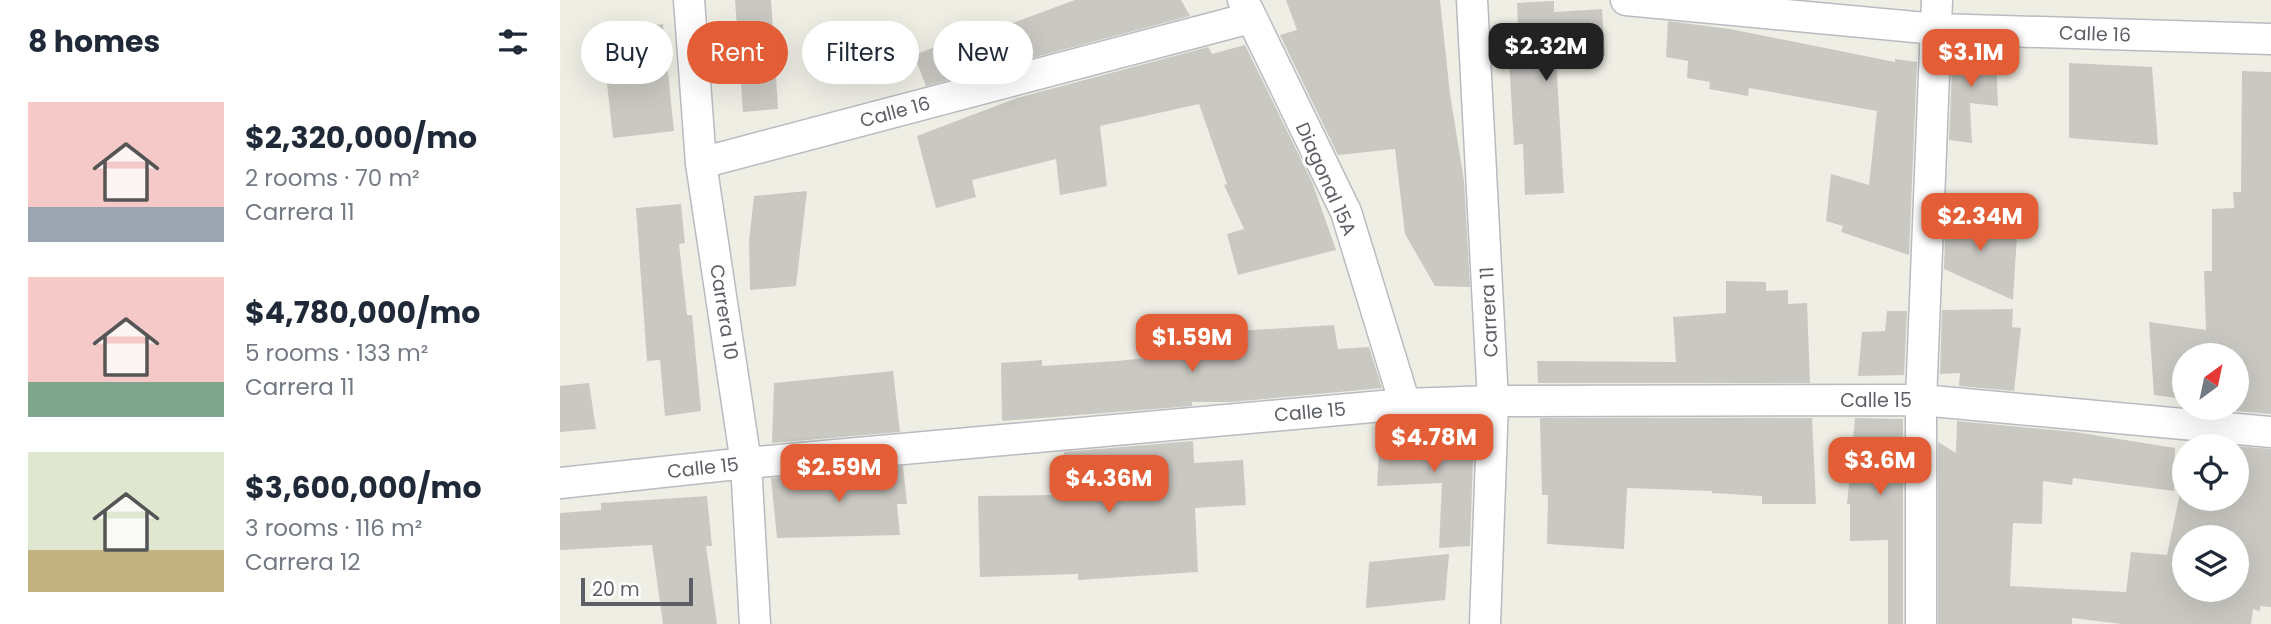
<!DOCTYPE html>
<html lang="en">
<head>
<meta charset="utf-8">
<style>
  :root { --surface:#fff; --page:#f2f2f3; --text:#1f2937; --muted:#747a83; --accent:#e35e36 }
  body { margin:0; font-family:Poppins,sans-serif; background:var(--page); color:var(--text); height:100vh; display:flex; flex-direction:column; font-size:26px; white-space:nowrap }
  * { box-sizing:border-box; margin:0 }
  p { font-size:23px; color:var(--muted) }
  .icon { flex:none; width:38px; height:38px; fill:none; stroke:currentColor; stroke-width:2; stroke-linecap:round; stroke-linejoin:round }
  .map { position:relative; flex:1; overflow:hidden }
  .side { display:flex; flex-direction:column; background:var(--surface); width:560px }
  .side>* { flex:none }
  .hud { position:absolute; left:21px; top:21px; width:665px; height:63px; display:flex; gap:14px }
  .needle { width:46px; rotate:33deg }
  .tools { position:absolute; left:1612px; top:343px; display:grid; gap:14px }
  .tools a { display:grid; place-items:center; width:77px; height:77px; border-radius:50%; background:var(--surface); box-shadow:0 7px 28px #0002; font-size:35px }
  .scale { position:absolute; left:21px; bottom:18px; width:112px; box-sizing:border-box; padding-left:7px; border:4px solid #5c5f65; border-top:0; font-size:19px; line-height:24px; white-space:nowrap; color:#5c5f65; -webkit-text-stroke:5px #fff; paint-order:stroke }
  .price { position:absolute; translate:-50% -60px; padding:0 16px; border-radius:14px; background:var(--accent); color:#fff; font-size:23px; line-height:46px; filter:drop-shadow(0 2px 4px #0008) }
  .price::after { content:''; position:absolute; left:50%; top:42px; width:21px; height:16px; margin-left:-10px; background:inherit; clip-path:polygon(0 0,100% 0,50% 100%) }
  .price.on { background:#222; color:#fff }
  ul { padding:0; list-style:none }
  li { display:flex; align-items:center; gap:21px; height:175px; padding:0 28px }
  li span { display:grid; place-items:center; flex:none; width:196px; height:140px; border-radius:0px; color:#555 }
  li>.icon { margin-inline-start:auto }
  span .icon { width:84px; height:84px; fill:#fffc; stroke-width:1 }
  li b { font-size:30px }
  h2 { display:flex; justify-content:space-between; align-items:center; height:84px; padding:0 28px; font-size:30px }
  .tag { padding:0 24px; border-radius:32px; background:var(--surface); box-shadow:0 7px 28px #0002; font-size:24px; line-height:63px }
  .tag.on { background:var(--accent); color:#fff }
  main { display:flex; flex:1; min-height:0 }
  .map>svg:first-child { display:block }
</style>
</head>
<body>
<main>
<section class="side">
<h2>8 homes<svg class="icon" aria-label="filters" viewBox="0 0 24 24"><path d="M4 7h16M4 17h16"/><circle cx="9" cy="7" r="2"/><circle cx="15" cy="17" r="2"/></svg></h2>
<ul>
<li><span style="background:linear-gradient(#f6c9c9 75%,#9aa5b1 0)"><svg class="icon" aria-label="home" viewBox="0 0 24 24"><path d="M3 11l9-7 9 7M6 9v11h12V9"/></svg></span><div><b>$2,320,000/mo</b><p>2 rooms · 70 m²</p><p>Carrera 11</p></div></li>
<li><span style="background:linear-gradient(#f6c9c9 75%,#7fa58c 0)"><svg class="icon" aria-label="home" viewBox="0 0 24 24"><path d="M3 11l9-7 9 7M6 9v11h12V9"/></svg></span><div><b>$4,780,000/mo</b><p>5 rooms · 133 m²</p><p>Carrera 11</p></div></li>
<li><span style="background:linear-gradient(#dfe7d0 70%,#c2b280 0)"><svg class="icon" aria-label="home" viewBox="0 0 24 24"><path d="M3 11l9-7 9 7M6 9v11h12V9"/></svg></span><div><b>$3,600,000/mo</b><p>3 rooms · 116 m²</p><p>Carrera 12</p></div></li>
</ul>
</section>
<div class="map">
<svg width="1711" height="624" viewBox="0 0 1711 624">
  <rect width="100%" height="100%" fill="#eeeee5"/>
  <g fill="#cac8c2" fill-rule="evenodd">
    <path d="M175,0H211L218,109L183,112Z"/>
    <path d="M515,0H621L630,16L366,86L354,55L386,43L387,47Z"/>
    <path d="M726,0H880L890,94L904,181L910,287L875,286L845,234L835,149L778,155L720,35L737,30Z"/>
    <path d="M994,1V12L1042,9L1045,56L996,59L1004,193L965,195L963,144L954,145L947,25H958L957,3Z"/>
    <path d="M1108,21L1170,29L1335,62V59L1357,62L1349,255L1281,232L1283,226L1266,221L1271,174L1309,185L1317,111L1189,88L1188,96L1149,89L1150,82L1127,78L1128,61L1106,57Z"/>
    <path d="M103,24L114,131L53,138L46,74L60,73L55,30Z"/>
    <path d="M685,45L752,182L776,250L678,275L667,234L684,229L664,185L667,184L639,104L540,126L547,186L500,195L496,159L412,180L416,197L376,208L357,136L457,98L648,47L652,54Z"/>
    <path d="M1393,48L1436,54L1438,106L1410,103L1412,143L1389,140Z"/>
    <path d="M1509,63L1592,67L1598,145L1509,138Z"/>
    <path d="M1682,71L1711,72V414L1676,411V355H1624V399L1594,395L1589,322L1646,330L1644,271H1652V209L1674,208L1673,192H1681Z"/>
    <path d="M247,191L236,286L190,290L189,242L194,196Z"/>
    <path d="M121,204L125,243L119,244L127,315H132L141,411L105,416L100,360L87,361L76,208Z"/>
    <path d="M1386,209L1423,214V233L1457,235L1453,300L1384,269Z"/>
    <path d="M1166,281L1206,282V291L1228,290V304L1247,303L1250,383H978L977,361L1116,362L1113,317L1166,313Z"/>
    <path d="M1453,309L1452,327L1461,328L1454,391L1399,386L1400,373L1380,374L1382,310Z"/>
    <path d="M1327,311H1347L1344,375L1298,376L1302,332L1325,331Z"/>
    <path d="M774,325L778,349L809,347L822,388L671,402H632V406L442,421L441,363L482,360V366L557,361L595,357L593,336Z"/>
    <path d="M333,371L340,432L212,443L214,383Z"/>
    <path d="M29,383L36,429L0,432V386Z"/>
    <path d="M980,418H1252L1256,504H1202V496L1152,493V491L1067,488L1064,549L987,544L988,495H982Z"/>
    <path d="M1295,418L1343,419V624H1328V540L1290,541V504H1287Z"/>
    <path d="M1397,421L1515,432L1615,448L1614,491L1513,478L1512,485L1483,481L1482,524L1453,523L1450,586L1566,592L1571,552L1607,555L1624,474V499H1676V446L1711,449V607L1700,606V611L1693,609L1691,624H1562L1512,618V624H1378V442L1396,453ZM1624,537H1676V590H1624Z"/>
    <path d="M914,430L910,546L879,548L882,483L817,486L820,433Z"/>
    <path d="M633,441L634,463L683,460L686,505L635,508L638,572L518,580V574L420,577L418,496L503,495L504,452Z"/>
    <path d="M343,466L347,504H337L340,535L217,538L211,478Z"/>
    <path d="M147,496L152,546H146L157,624H103L92,545L0,550V513L41,510V503Z"/>
    <path d="M889,554L885,600L806,608L809,562Z"/>
  </g>
  <g fill="none" stroke-linecap="round" stroke-linejoin="round">
    <g stroke="#b9bbc0" stroke-width="33">
      <g id="minor">
        <path d="M129,0L141,163L186,463L195,624"/>
        <path d="M683,0L786,212L845,404"/>
        <path d="M912,0L933,401L925,624"/>
        <path d="M1066,0L1376,29L1711,39"/>
        <path d="M141,163L690,18"/>
        <path d="M0,483L186,463L845,404L933,401L1361,400L1711,432"/>
        <path d="M1361,624V400L1377,0"/>
      </g>
    </g>
    <use href="#minor" stroke="#fff" stroke-width="30"/>
  </g>
  <g text-anchor="middle" dominant-baseline="central" stroke-width="6" stroke-linejoin="round" paint-order="stroke">
    <g font-size="19" fill="#5c5f65" stroke="#fff">
      <text transform="translate(1535 34) rotate(2)">Calle 16</text>
      <text transform="translate(335 112) rotate(-15)">Calle 16</text>
      <text transform="translate(766 179) rotate(66)">Diagonal 15A</text>
      <text transform="translate(164 312) rotate(81)">Carrera 10</text>
      <text transform="translate(929 312) rotate(-93)">Carrera 11</text>
      <text x="1316" y="400">Calle 15</text>
      <text transform="translate(750 412) rotate(-5)">Calle 15</text>
      <text transform="translate(143 468) rotate(-6)">Calle 15</text>
    </g>
  </g>
</svg>
<div class="tools">
<a><svg class="needle" viewBox="-14 -14 28 28"><path d="M0-13l5 13h-10z" fill="#e53935"/><path d="M0 13l5-13h-10z" fill="#747a83"/></svg></a>
<a><svg class="icon" aria-label="locate" viewBox="0 0 24 24"><circle cx="12" cy="12" r="6"/><path d="M12 2v4M12 18v4M2 12h4M18 12h4"/></svg></a>
<a><svg class="icon" aria-label="layers" viewBox="0 0 24 24"><path d="M12 4l9 5-9 5-9-5zM3 14l9 5 9-5"/></svg></a>
</div>
<div class="scale">20 m</div>
<b class="price on" style="left:986px;top:83px">$2.32M</b>
<b class="price" style="left:1411px;top:89px">$3.1M</b>
<b class="price" style="left:1420px;top:253px">$2.34M</b>
<b class="price" style="left:632px;top:374px">$1.59M</b>
<b class="price" style="left:874px;top:474px">$4.78M</b>
<b class="price" style="left:1320px;top:497px">$3.6M</b>
<b class="price" style="left:279px;top:504px">$2.59M</b>
<b class="price" style="left:549px;top:515px">$4.36M</b>
<div class="hud">
<a class="tag">Buy</a>
<a class="tag on">Rent</a>
<a class="tag">Filters</a>
<a class="tag">New</a>
</div>
</div>
</main>
</body>
</html>
